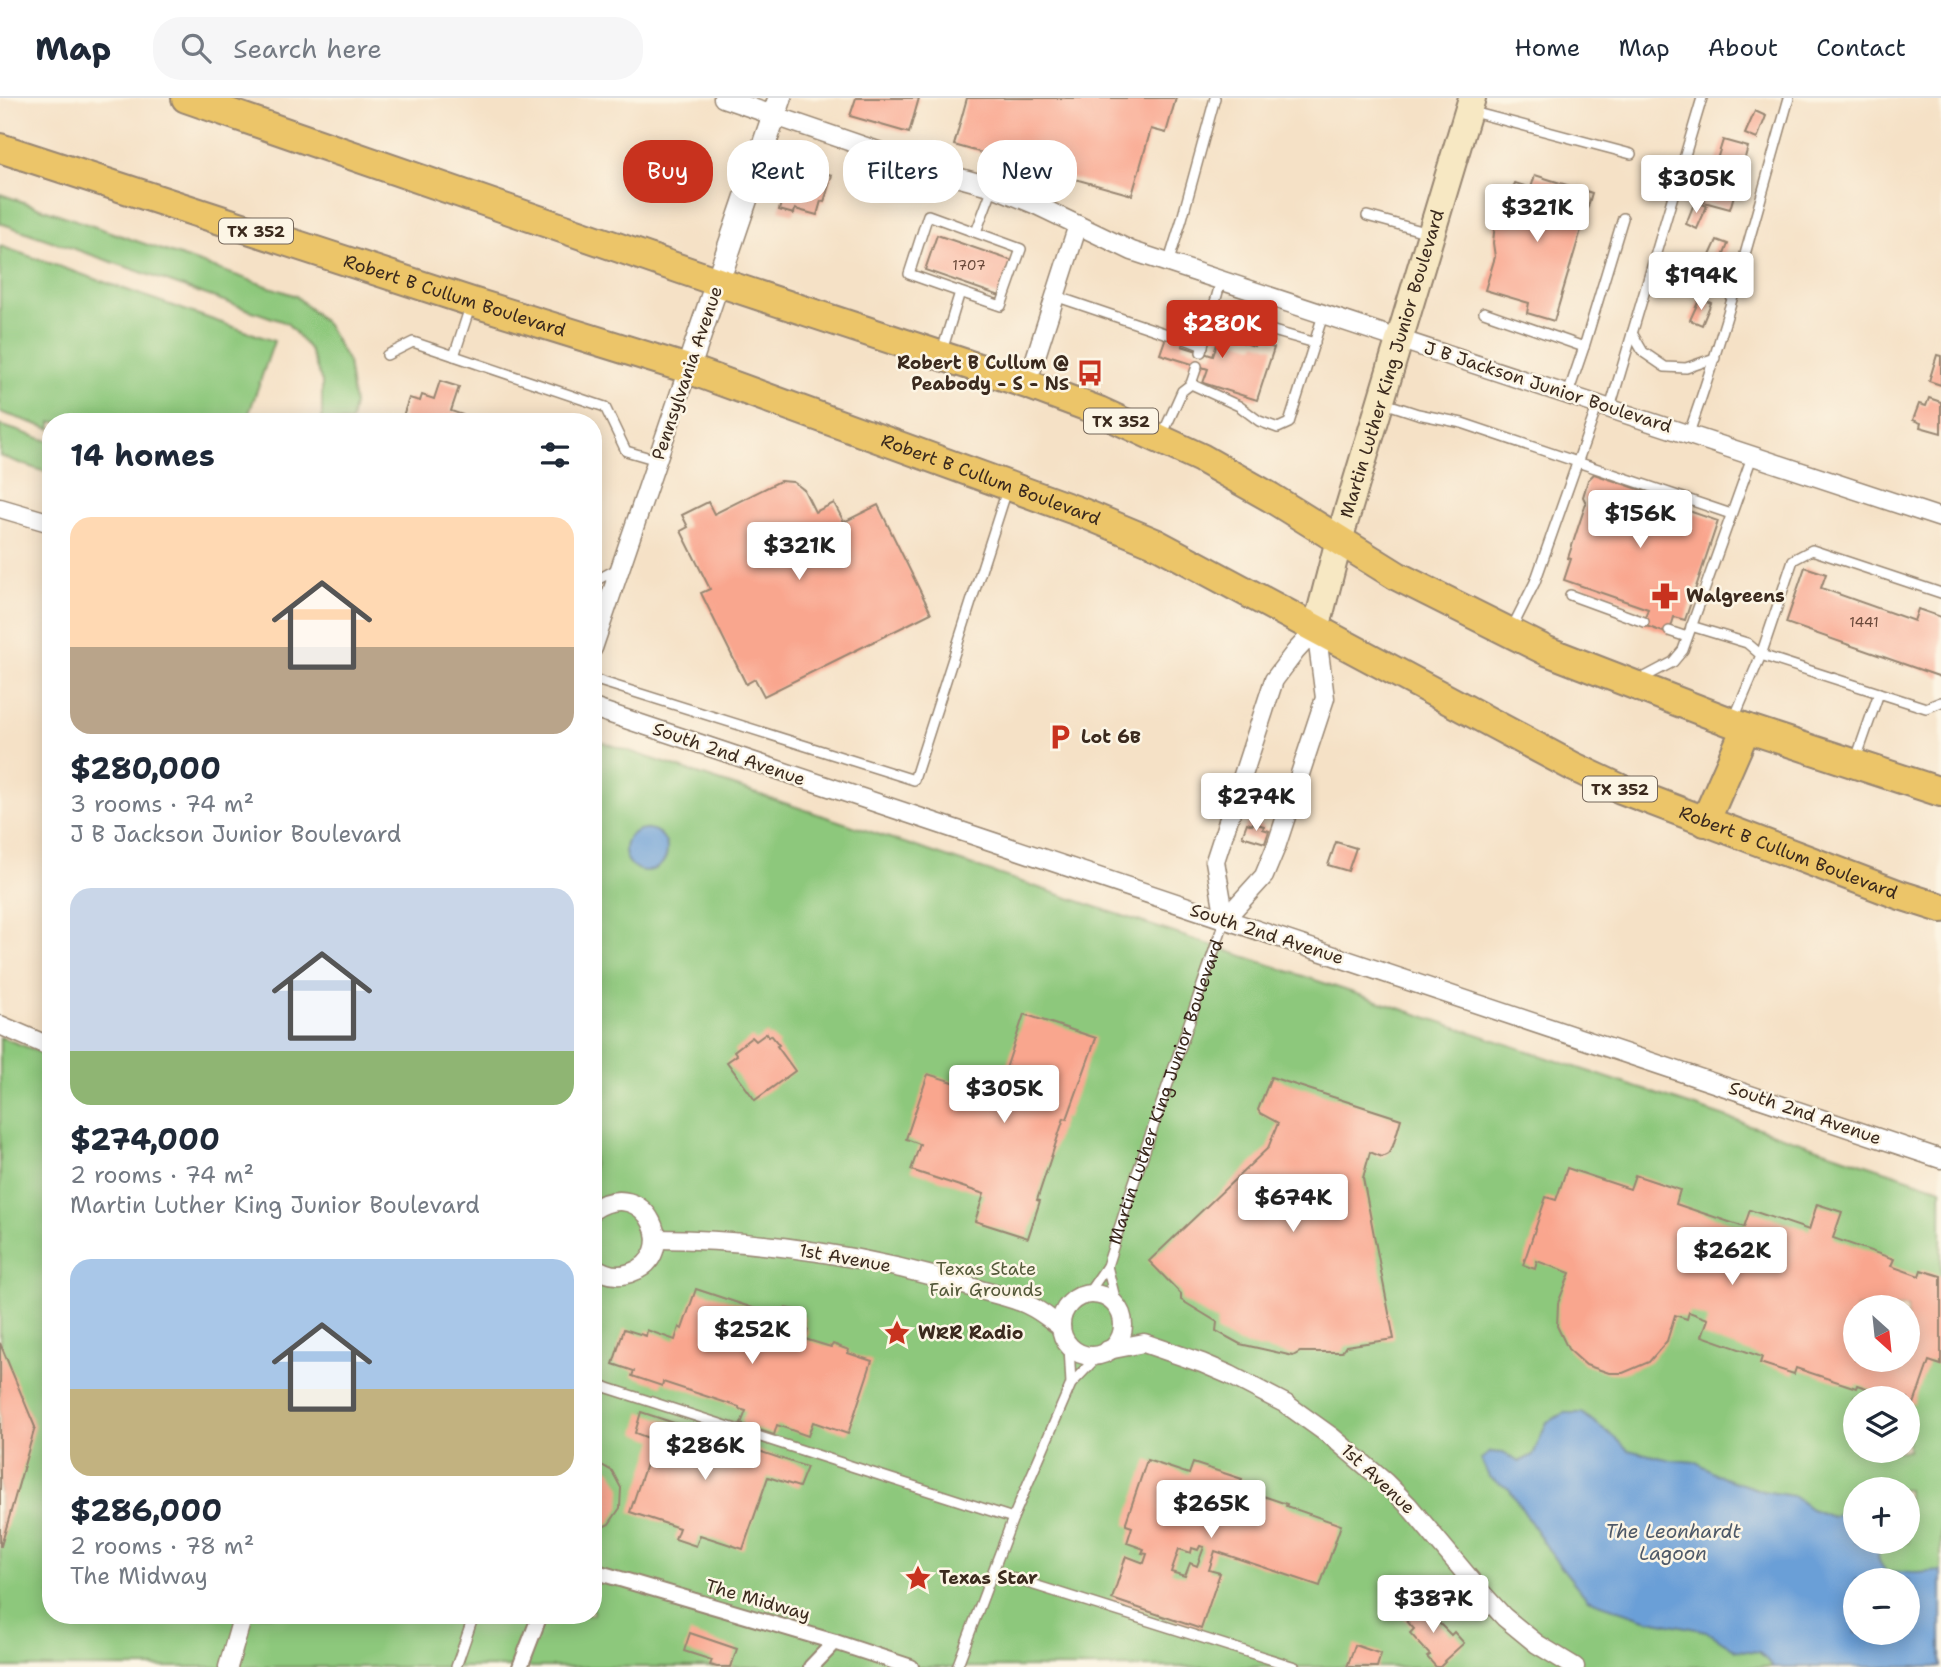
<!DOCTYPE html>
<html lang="en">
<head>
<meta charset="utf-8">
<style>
  :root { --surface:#fff; --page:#f6f6f7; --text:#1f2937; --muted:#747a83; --line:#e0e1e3; --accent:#c8321e }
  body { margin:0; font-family:"Shantell Sans",sans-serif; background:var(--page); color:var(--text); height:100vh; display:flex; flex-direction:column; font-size:26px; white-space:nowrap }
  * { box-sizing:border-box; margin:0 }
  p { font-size:23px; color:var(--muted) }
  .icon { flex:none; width:38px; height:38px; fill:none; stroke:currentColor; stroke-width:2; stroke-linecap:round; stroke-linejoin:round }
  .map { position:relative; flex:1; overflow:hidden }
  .drawer { position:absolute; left:42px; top:315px; width:560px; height:1211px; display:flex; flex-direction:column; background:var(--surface); border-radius:28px; box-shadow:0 4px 18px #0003 }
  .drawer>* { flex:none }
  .banner { position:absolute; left:623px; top:42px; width:665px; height:63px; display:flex; gap:14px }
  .needle { width:46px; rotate:153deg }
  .tools { position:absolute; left:1843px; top:1197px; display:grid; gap:14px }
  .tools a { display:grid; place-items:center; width:77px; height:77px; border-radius:50%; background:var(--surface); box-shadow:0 4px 18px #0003; font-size:35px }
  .price { position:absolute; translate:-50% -60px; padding:0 16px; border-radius:7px; background:#fff; color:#222; font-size:23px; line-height:46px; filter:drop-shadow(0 2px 4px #0008) }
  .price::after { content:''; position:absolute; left:50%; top:42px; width:21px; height:16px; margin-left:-10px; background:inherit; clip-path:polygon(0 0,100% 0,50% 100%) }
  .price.selected { background:var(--accent); color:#fff }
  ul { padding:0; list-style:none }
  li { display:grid; align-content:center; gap:14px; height:371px; padding:0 28px }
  li span { display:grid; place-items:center; height:217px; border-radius:21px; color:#555 }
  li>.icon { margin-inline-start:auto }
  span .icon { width:126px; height:126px; fill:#fffc; stroke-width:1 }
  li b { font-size:30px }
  h2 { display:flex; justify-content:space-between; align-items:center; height:84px; padding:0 28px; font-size:30px }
  .chip { padding:0 24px; border-radius:28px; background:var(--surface); box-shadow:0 4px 18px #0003; font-size:24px; line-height:63px }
  .chip.selected { background:var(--accent); color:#fff }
  header { display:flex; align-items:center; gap:42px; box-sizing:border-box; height:98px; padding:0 35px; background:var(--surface); border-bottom:2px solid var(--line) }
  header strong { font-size:33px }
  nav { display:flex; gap:38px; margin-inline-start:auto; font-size:24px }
  .search { width:490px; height:63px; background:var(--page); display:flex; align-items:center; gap:18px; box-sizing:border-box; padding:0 24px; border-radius:28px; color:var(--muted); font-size:26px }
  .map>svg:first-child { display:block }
</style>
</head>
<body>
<header>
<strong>Map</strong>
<div class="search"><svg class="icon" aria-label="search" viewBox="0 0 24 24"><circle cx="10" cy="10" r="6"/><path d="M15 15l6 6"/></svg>Search here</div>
<nav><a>Home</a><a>Map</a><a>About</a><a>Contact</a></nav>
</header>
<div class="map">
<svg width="1941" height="1569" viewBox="0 0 1941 1569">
  <rect width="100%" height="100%" fill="#fcf5e5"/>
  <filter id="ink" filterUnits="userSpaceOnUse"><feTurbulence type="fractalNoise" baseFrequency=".0143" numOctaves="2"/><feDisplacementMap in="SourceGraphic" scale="14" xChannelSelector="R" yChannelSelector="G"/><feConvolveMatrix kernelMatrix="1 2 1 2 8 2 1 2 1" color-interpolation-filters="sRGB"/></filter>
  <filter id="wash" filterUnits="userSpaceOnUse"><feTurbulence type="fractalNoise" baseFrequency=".00686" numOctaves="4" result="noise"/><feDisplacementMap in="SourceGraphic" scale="28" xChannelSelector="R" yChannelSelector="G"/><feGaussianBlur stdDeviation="1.57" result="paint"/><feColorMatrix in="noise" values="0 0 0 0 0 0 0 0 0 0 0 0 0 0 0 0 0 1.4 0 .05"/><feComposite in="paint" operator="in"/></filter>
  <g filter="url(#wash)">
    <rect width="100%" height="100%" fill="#f5e1c6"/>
    <g fill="#8dc87c" stroke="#64794d" stroke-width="2" fill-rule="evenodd">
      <path d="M0,96L296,198L327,227L348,264L354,306L351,324H321L322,319V284L310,252L287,225L0,125Z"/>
      <path d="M0,148L274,243L246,324H51V331L0,314Z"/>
      <path d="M0,327L51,344V376L0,358Z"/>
      <path d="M593,641L1941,1091V1569H0V939L51,958V1517H593ZM1855,1209H1908V1262H1855ZM1855,1300H1908V1353H1855ZM1855,1391H1908V1444H1855ZM1855,1482H1908V1535H1855Z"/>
    </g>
    <g fill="#6a9fd7" stroke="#52647a" stroke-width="2" fill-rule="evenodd">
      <circle cx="646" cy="752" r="21"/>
      <path d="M1564,1315H1582L1617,1341L1628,1352L1671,1362L1696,1364L1724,1380L1763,1393L1793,1398L1811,1411L1832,1419L1846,1410L1855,1409V1444H1881C1877,1457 1876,1462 1886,1473L1917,1475L1941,1473V1569H1773L1759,1554L1736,1552L1706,1533L1645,1521L1587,1501L1554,1460L1509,1391L1489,1379L1481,1361L1491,1354L1503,1355L1519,1364L1533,1357L1547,1324ZM1855,1482H1908V1535H1855Z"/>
    </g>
    <g id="blocks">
      <g fill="#f9a68e" fill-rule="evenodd">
        <path d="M856,0H919L909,35L850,18Z"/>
        <path d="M967,0H1176L1166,35L1151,31L1132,97L954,47Z"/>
        <path d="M1755,13L1766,18L1757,41L1745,36Z"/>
        <path d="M1723,42L1748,49L1730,111L1704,104Z"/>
        <path d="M799,68L832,77L824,104L821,103L817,117L795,111L794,116L779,112L787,85H788L790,80L795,81Z"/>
        <path d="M1535,77L1592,95L1554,223L1527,215L1529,205L1485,192L1495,159L1493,145L1495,125L1499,115L1510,97L1515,85L1531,90Z"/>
        <path d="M1695,103L1707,108L1697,131L1686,126Z"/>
        <path d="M937,137L1013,163L1000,198L925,172Z"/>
        <path d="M1717,142L1728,146L1719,169L1707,164Z"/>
        <path d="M1678,161L1690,166L1680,188L1669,184Z"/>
        <path d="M1700,200L1711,205L1702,227L1690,222Z"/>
        <path d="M1174,216L1191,222L1182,248L1213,258L1220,237L1254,248L1256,244L1274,250L1257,302L1203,285L1208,271L1160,256Z"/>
        <path d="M1937,257L1941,258V287L1929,283Z"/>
        <path d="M440,283L459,289L451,313L483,324H401L409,300L420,303L422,297L434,301Z"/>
        <path d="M1929,300L1941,304V335L1920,329L1921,325L1913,322L1919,306L1926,308Z"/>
        <path d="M1594,376L1659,398L1658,402L1660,403L1718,423L1685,522L1674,519L1669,536L1643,527L1648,511L1564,482L1571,461L1568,460L1586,405L1583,399L1588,382Z"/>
        <path d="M780,383L793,384L799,388L804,392L815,414L834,405L844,424L878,407L931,515L764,598L755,581L746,586L701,495L710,491L681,433L688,429L682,417L708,404L714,416Z"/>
        <path d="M1805,469L1826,476L1821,490L1914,523L1918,511L1941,519V579L1786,525Z"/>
        <path d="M1247,725L1252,727L1253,725L1264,728L1263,731L1269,733L1265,745L1242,738Z"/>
        <path d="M1336,744L1356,750L1348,773L1328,767Z"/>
        <path d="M1024,916L1096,940L1067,1021L1064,1020L1037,1102L1040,1103L1028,1140L975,1123L984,1096L911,1072L920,1046L906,1041L928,976L997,998Z"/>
        <path d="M767,935L769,939L771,937L779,947L777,948L795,973L755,1002L727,964L737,957L734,953L752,939L756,943Z"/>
        <path d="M1271,979L1401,1021L1393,1048L1388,1056L1382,1059L1370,1054L1363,1080L1394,1241L1346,1248L1342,1254H1300L1293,1258L1240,1246L1216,1233L1217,1224L1181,1202V1196L1149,1163L1268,1050L1278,1025L1260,1015L1258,1012Z"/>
        <path d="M1567,1070L1630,1091L1635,1077L1680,1092L1676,1106L1744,1129L1750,1112L1809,1132L1817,1106L1842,1114L1833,1140L1894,1161L1891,1168L1919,1178L1921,1172L1941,1178V1267L1929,1263L1914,1306L1908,1304V1300H1898L1857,1287L1856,1290L1796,1270L1794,1276L1760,1265L1762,1259L1702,1238L1708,1221L1689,1214L1687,1221L1675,1217L1667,1243L1649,1264L1623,1275H1609L1586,1267L1568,1251L1557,1228L1558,1205L1570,1175L1537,1163L1535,1171L1523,1167L1546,1099L1556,1102ZM1855,1209H1908V1262H1855Z"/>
        <path d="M696,1191L759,1212L752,1233L756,1235L761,1220L768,1222L769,1220L773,1221L780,1212L785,1210L796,1212L804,1220L805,1231L808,1232L805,1241L831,1249L833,1246L849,1252L848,1255L872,1263L848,1336L813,1324L808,1338L777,1327L774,1337L741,1326L746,1313L739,1311V1309L663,1284L662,1288L632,1278L634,1273L613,1266L624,1231L646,1238L647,1232L675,1242L679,1229L682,1231Z"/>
        <path d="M0,1245L35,1329L1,1448H0Z"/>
        <path d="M641,1314L807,1369L799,1389L768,1379L743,1451L700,1437L696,1448L675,1441L679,1430L630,1414L654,1342L635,1335Z"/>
        <path d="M593,1362L612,1373L621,1390L620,1410L609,1426L593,1434Z"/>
        <path d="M1147,1362L1189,1376L1193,1365L1242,1381L1239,1390L1287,1406L1286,1408L1341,1427L1320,1488L1215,1453L1209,1472L1220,1475L1201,1531L1112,1501L1126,1458L1144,1465L1147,1456L1142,1455L1144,1451L1127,1445L1132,1429L1126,1427V1424ZM1200,1448L1204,1449L1197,1468L1190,1465L1185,1478L1171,1474L1179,1451L1191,1455L1192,1450L1198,1452Z"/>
        <path d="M1426,1502L1436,1513L1432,1516L1439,1525L1451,1537L1454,1534L1464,1545L1444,1563L1445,1564L1440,1569H1436L1427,1559L1430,1557L1410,1535L1414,1531L1404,1520Z"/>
        <path d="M690,1535L737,1551L731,1569H717L710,1567L712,1562L684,1553Z"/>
        <path d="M1355,1547L1381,1556L1377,1569H1347Z"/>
      </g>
    </g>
  </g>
  <g filter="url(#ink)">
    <use href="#blocks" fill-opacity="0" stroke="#988672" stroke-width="2"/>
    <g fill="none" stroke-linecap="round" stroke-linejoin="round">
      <g stroke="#988672" stroke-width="12">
        <g id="service">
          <path d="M1469,13L1631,56"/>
          <path d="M1367,118L1429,135"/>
          <path d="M976,134L993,89"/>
          <path d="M1168,166L1182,121L1215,0"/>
          <path d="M1055,198L1167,236"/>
          <path d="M1484,214L1584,249"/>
          <path d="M1209,225L1231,233L1256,228L1315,245"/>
          <path d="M1632,235L1643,254L1665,269L1686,270L1715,260"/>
          <path d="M1185,241L1203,248"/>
          <path d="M942,253L960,194L1001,208L1021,151L928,117L909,176L960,194"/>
          <path d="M1201,254L1221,183"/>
          <path d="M387,257L413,244L605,309L626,353L657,362"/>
          <path d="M454,258L471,206"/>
          <path d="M1191,286L1197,268"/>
          <path d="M1568,296L1584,249L1623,120"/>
          <path d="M1384,305L1418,316L1462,325L1731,416"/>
          <path d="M1610,310L1702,0"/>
          <path d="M1689,335C1728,225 1757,112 1789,0"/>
          <path d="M1161,340L1182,293L1191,286L1239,308L1259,323L1278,330L1289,325L1323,217"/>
          <path d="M593,484L619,470"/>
          <path d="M1570,497L1644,524"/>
          <path d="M1691,528L1747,545L1761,557L1733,623"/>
          <path d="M1512,530L1535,484L1598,306"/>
          <path d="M1669,533L1687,539"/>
          <path d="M593,581L914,682L1007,392"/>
          <path d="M1639,582L1673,564L1683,552L1753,356"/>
          <path d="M1879,595L1761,557L1793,462L1812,452L1941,495"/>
          <path d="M1856,661L1879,595L1926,610L1941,604"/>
          <path d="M1236,697L1288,712"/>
          <path d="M1107,1168L1117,1208"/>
          <path id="s1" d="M1087,1197L1107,1168L1133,1087L1225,821"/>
          <path d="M1069,1248L1071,1286"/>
          <path d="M593,1283L608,1290L1013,1420"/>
          <path d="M993,1474L1295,1569"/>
          <path d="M456,1569L474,1517"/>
          <path d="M957,1569L1013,1420L1071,1286L1099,1257"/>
        </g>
      </g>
      <g stroke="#988672" stroke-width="18">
        <g id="pedestrian">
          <path d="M593,1473L835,1544L911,1569"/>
          <path d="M520,1569L540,1517"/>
          <path d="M811,1569L835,1544"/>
        </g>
      </g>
      <g stroke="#988672" stroke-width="21">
        <g id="minor">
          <path d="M723,0L942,75L993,89L1034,106L1132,153L1941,420"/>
          <path d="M1027,286L1078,127"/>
          <path d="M0,410L51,425"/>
          <path d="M593,550L688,271"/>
          <path d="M593,610C1042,762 1493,908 1941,1061"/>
          <path d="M1225,821L1215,763L1274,582L1295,554L1316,531"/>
          <path d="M1225,821L1264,778L1276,749L1325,600L1316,531"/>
          <path d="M0,927L51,949"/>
          <path d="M593,1112C646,1076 683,1158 630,1175C616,1180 604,1176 593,1168"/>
          <path d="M656,1141C760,1141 875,1159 974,1190C992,1196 1013,1199 1030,1208C1041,1213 1051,1222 1061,1229"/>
          <circle cx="1092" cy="1227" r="31"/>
          <path d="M1108,1252L1144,1245L1202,1265L1230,1277L1286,1306L1332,1339L1385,1384L1408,1407L1480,1493L1504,1519L1537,1546L1575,1569"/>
          <path d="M228,1569L243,1517"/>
        </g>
      </g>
      <g stroke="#988672" stroke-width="26">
        <path id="tertiary" d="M688,271L780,0"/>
      </g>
      <g stroke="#988672" stroke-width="30">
        <g id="secondary">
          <path id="s2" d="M1316,531L1339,442L1472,0"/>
        </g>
      </g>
      <g stroke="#988672" stroke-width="32">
        <g id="primary">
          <path d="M186,0L718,184L1027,286L1099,313L1201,360L1270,399L1397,478L1547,553L1746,630L1941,694"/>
          <path id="s3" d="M0,50L472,204L688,271L1083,415L1157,446L1574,669L1621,691L1900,797L1941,810"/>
          <path d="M1705,724L1746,630"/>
        </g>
      </g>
      <use href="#service" stroke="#fff" stroke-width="9"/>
      <use href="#pedestrian" stroke="#fff" stroke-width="14"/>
      <use href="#minor" stroke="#fff" stroke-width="18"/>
      <use href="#tertiary" stroke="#fff" stroke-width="23"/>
      <use href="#secondary" stroke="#f7e8c3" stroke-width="26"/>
      <use href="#primary" stroke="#ecc569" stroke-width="28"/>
    </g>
  </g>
  <defs>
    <g id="bus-bare" transform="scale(2.1)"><path d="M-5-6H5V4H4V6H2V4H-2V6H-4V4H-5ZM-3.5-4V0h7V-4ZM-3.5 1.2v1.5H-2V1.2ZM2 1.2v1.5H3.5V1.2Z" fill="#c8321e" stroke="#fcf5e5" stroke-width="2.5" paint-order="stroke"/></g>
    <g id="pharmacy-bare" transform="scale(2.1)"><path d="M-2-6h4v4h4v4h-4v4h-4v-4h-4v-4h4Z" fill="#c8321e" stroke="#fcf5e5" stroke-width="2.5" paint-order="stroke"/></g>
    <g id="parking-bare" transform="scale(2.1)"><path d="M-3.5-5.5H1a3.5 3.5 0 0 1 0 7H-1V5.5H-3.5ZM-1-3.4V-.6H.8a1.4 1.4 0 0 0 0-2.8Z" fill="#c8321e" stroke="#fcf5e5" stroke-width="2.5" paint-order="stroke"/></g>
    <g id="sight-bare" transform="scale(2.1)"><path d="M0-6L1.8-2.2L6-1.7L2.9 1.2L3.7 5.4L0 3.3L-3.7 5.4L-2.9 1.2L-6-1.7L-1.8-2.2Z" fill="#c8321e" stroke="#fcf5e5" stroke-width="2.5" paint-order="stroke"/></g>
  </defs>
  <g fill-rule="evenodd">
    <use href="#bus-bare" x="1090" y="275"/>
    <use href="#pharmacy-bare" x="1665" y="498"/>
    <use href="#parking-bare" x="1060" y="639"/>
    <use href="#sight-bare" x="897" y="1235"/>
    <use href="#sight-bare" x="918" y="1480"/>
  </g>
  <g text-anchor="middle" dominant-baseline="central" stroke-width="5" stroke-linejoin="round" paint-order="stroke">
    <g font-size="14" fill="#6a493a">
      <text x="969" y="167">1707</text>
      <text x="1864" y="524">1441</text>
    </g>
    <g fill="#fcf5e5" stroke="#75675a" stroke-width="2">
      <rect x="219" y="120.5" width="74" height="25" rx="5"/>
      <rect x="1084" y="310.5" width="74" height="25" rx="5"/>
      <rect x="1583" y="678.5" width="74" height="25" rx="5"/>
    </g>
    <g font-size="16" font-weight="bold" fill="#3b2a1e">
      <text x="256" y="133">TX 352</text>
      <text x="1121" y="323">TX 352</text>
      <text x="1620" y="691">TX 352</text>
    </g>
    <g font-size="18" fill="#3b2a1e" stroke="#fcf5e5">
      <text stroke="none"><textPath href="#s3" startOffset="478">Robert B Cullum Boulevard</textPath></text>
      <text stroke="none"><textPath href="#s2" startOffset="276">Martin Luther King Junior Boulevard</textPath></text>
      <text transform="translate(687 275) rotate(-71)">Pennsylvania Avenue</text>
      <text transform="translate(1548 289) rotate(18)">J B Jackson Junior Boulevard</text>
      <text stroke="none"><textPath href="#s3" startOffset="1045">Robert B Cullum Boulevard</textPath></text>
      <text transform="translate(729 656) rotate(19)">South 2nd Avenue</text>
      <text stroke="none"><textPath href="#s3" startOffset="1927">Robert B Cullum Boulevard</textPath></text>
      <text transform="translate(1267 836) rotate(18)">South 2nd Avenue</text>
      <text stroke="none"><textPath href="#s1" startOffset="219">Martin Luther King Junior Boulevard</textPath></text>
      <text transform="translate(1805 1015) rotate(19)">South 2nd Avenue</text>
      <text transform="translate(845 1160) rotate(10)">1st Avenue</text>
      <text transform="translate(1378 1381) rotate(43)">1st Avenue</text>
      <text transform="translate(758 1502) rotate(16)">The Midway</text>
    </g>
    <g font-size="18" font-weight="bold" fill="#3b2a1e" stroke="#fcf5e5" text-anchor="start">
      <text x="1069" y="265" text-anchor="end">Robert B Cullum @<tspan x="1069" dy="21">Peabody - S - NS</tspan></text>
      <text x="1686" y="498">Walgreens</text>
      <text x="1081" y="639">Lot 6B</text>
      <text x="918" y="1235">WRR Radio</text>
      <text x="939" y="1480">Texas Star</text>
    </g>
    <g font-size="18" fill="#54593a" stroke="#fcf5e5">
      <text x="986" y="1171">Texas State<tspan x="986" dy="21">Fair Grounds</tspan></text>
    </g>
    <g font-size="19" font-style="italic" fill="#4e5968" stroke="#fcf5e5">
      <text x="1673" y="1433">The Leonhardt<tspan x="1673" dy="22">Lagoon</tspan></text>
    </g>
  </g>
</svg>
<div class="tools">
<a><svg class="needle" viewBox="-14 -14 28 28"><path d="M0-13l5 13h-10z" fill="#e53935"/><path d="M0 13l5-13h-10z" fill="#747a83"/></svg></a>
<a><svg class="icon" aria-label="layers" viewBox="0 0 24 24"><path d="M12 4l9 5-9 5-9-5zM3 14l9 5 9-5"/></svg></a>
<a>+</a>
<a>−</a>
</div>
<b class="price" style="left:1696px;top:117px">$305K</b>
<b class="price" style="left:1537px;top:146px">$321K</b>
<b class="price" style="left:1701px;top:214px">$194K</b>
<b class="price selected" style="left:1222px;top:262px">$280K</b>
<b class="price" style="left:1640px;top:452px">$156K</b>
<b class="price" style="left:799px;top:484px">$321K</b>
<b class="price" style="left:1256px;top:735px">$274K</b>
<b class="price" style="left:1004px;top:1027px">$305K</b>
<b class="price" style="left:1293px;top:1136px">$674K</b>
<b class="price" style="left:1732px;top:1189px">$262K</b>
<b class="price" style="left:752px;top:1268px">$252K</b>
<b class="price" style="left:705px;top:1384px">$286K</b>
<b class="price" style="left:1211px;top:1442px">$265K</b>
<b class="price" style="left:1433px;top:1537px">$387K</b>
<div class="banner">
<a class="chip selected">Buy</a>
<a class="chip">Rent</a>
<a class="chip">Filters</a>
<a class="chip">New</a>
</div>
<section class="drawer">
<h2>14 homes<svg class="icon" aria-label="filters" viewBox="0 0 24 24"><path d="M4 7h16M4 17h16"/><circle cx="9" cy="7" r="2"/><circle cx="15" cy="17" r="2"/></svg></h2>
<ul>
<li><span style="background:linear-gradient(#ffd9b3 60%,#b9a48a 0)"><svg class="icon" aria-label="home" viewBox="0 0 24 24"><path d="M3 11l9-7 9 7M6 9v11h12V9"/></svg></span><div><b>$280,000</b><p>3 rooms · 74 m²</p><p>J B Jackson Junior Boulevard</p></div></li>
<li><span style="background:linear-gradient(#c9d6e8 75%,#8fb573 0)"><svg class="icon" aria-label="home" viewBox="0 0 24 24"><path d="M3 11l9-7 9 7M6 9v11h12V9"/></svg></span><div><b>$274,000</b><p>2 rooms · 74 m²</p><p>Martin Luther King Junior Boulevard</p></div></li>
<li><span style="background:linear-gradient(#a9c7e8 60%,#c2b280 0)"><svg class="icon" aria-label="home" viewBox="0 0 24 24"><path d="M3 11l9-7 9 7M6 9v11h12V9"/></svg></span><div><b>$286,000</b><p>2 rooms · 78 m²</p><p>The Midway</p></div></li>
</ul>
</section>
</div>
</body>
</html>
